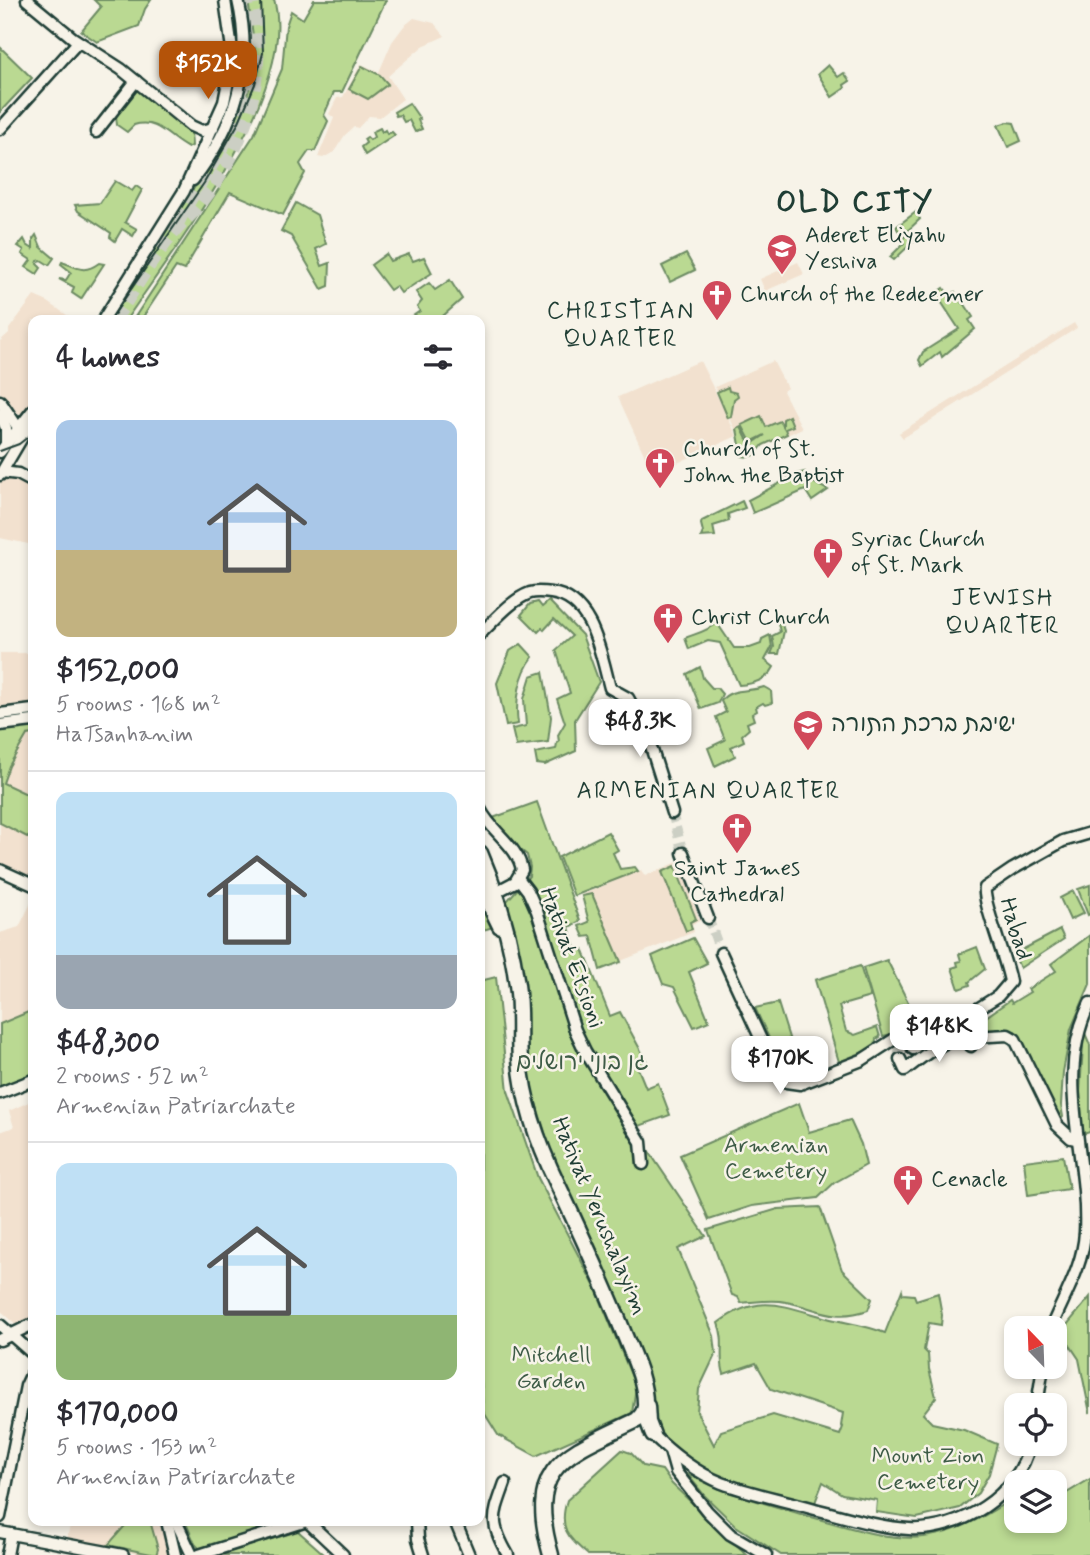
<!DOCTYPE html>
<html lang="en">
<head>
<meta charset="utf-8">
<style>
  :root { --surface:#fff; --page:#f2f2f3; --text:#2b2b33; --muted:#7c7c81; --line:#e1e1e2; --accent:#b45309 }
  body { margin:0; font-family:Mynerve,"Playpen Sans Hebrew",sans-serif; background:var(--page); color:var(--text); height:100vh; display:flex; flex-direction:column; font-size:26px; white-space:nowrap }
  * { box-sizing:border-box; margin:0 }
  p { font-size:23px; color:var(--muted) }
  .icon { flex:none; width:38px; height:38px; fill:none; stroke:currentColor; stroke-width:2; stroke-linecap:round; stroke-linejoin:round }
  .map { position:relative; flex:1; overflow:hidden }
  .side { position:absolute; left:28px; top:315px; width:457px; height:1211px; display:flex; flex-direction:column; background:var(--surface); border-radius:14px; box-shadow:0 4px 10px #0003 }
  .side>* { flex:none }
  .needle { width:46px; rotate:337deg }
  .buttons { position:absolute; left:1004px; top:1316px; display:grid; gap:14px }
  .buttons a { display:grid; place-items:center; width:63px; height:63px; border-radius:14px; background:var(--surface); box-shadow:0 4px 10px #0003; font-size:35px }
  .price { position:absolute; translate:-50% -60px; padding:0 16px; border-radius:14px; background:#fff; color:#222; font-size:23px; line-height:46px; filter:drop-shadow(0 2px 4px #0008) }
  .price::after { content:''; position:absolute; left:50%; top:42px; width:21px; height:16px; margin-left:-10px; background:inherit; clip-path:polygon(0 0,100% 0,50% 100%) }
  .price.selected { background:var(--accent); color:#fff }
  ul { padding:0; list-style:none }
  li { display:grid; align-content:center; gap:14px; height:371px; padding:0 28px }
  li+li { border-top:2px solid var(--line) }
  li span { display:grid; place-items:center; height:217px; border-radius:14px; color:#555 }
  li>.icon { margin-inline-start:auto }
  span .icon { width:126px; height:126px; fill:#fffc; stroke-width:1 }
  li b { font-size:30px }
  h2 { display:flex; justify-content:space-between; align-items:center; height:84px; padding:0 28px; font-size:30px }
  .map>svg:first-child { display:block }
</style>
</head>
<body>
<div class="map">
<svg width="1090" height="1555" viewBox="0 0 1090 1555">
  <rect width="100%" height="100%" fill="#f7f3e8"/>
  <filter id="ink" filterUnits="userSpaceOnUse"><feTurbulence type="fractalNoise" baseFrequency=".0143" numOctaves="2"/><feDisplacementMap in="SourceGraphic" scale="14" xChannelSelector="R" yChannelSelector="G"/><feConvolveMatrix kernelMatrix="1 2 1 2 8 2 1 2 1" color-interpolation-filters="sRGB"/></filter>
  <g filter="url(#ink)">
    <g fill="#f2e1cf">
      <path d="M414,18L434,23L445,36L423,46L388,76L403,99L380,117L369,116L358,128L354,127L345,135L334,152L323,158L318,157L334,118L329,114L337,98L343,97L361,64L379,72L392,42L404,26Z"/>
      <path d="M798,262L804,274L765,291L760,279Z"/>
      <path d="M34,296L48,302L74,320H33V416L18,413L0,393V341L9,333V329Z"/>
      <path d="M1074,323L1077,328L903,438L899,433Z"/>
      <path d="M700,361L737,436L653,474L618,397Z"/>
      <path d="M773,361L787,388L783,391L802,428L747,454L715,387Z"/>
      <path d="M0,472L33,478V545L0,538Z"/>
      <path d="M0,653H33V706L0,710Z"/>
      <path d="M33,723V876L30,884L0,870V727Z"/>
      <path d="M680,861L695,895L693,901L700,921L692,924L694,932L603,968L591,921L581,895L641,870L645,876Z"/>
      <path d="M33,899V1080L0,1094V933L19,927Z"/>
      <path d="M33,1100V1318L18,1326L0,1310V1132L14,1127L9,1111Z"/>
      <path d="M71,1521H167L175,1555H142L67,1539Z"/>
    </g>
    <g fill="#bad992" stroke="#6c8b63" stroke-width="2">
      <path d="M94,0H151L145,9L139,26L97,42L81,31L101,7Z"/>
      <path d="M248,0H274C300,89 175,247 126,320H106L220,149L247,95L251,83L255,50Z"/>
      <path d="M314,0H386L342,92H334L324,115L328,121L315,151H309L300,164L305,173L283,215L230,192L184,270L176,267L141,320H133L254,135L282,69L286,26L291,11L303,19Z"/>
      <path d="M0,47L32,78L0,112Z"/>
      <path d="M828,65L838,77L844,73L850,81L844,85L845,88L832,97L818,74Z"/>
      <path d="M362,66L380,75L388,84L368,99L349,89Z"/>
      <path d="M139,89L191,131L192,146L188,148C168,138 158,118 134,125L127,132L117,125L116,116L134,92Z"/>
      <path d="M409,103L420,119L418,120L422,129L415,132L409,120L404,122L400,115L396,116L394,112Z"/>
      <path d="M1007,122L1014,123L1021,141L1008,147L998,125Z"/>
      <path d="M380,128L382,132L385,130L387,134L392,132L395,135L365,155L361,147L366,143L364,139L367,137L370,140L374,137L372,132Z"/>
      <path d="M115,181L132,191L136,186L142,190L125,222L137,229L133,236L122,229L115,241L110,237L111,233L78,211L75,205L100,203Z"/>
      <path d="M296,203L317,215L326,244L316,249L322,266L330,263L329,286L322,289L291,236L281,231Z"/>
      <path d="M916,212L920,219L902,236L896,227Z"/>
      <path d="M909,233L915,240L894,260L890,257L904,243L902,239Z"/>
      <path d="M36,235L41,247L54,258L49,265L41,260L38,261L37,264L41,268L37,274L26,267L31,260L22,254L24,250L18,246L24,239L27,245L33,249V239Z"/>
      <path d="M386,254L390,261L409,254L413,261L424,257L432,273L401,293L396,286L390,290L371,265Z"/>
      <path d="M686,254L695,270L670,282L662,266Z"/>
      <path d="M62,262C78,268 84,274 99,263L104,264L81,299L72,293L74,287L59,279L66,280L71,272L61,264Z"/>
      <path d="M450,280L462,299L443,316L445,320H407L420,311L417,307L422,301L416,292L429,283L435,290Z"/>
      <path d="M944,288L949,296L955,292L962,303H964L973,317L969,320L975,329L942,357L940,352L922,366L919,360L923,352L959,329L936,294Z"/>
      <path d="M728,387L729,391L737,393L738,396L734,399L731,417L728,418L717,392Z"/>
      <path d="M761,416L766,427L780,421L783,426V419L789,416L793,426L785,429L787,434L763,445L755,455L748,457L742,456L737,429L741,427L750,445L765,435L751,442L742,425Z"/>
      <path d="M805,472L811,481L828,490L812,501L805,490L753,513L748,500L797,474Z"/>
      <path d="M742,501L745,508L728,514L729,521L713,526L715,536L701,537L703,532L701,524L702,521Z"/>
      <path d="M549,601L582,635L599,682L575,720L576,751L545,765L537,764L535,753L556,749L557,743L559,742L558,735L565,723L557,699L570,693L556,650L572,636L554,619L544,630L542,628L538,632L521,615L530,604L538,602L542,607Z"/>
      <path d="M781,621L784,631L779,654H771L774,647L772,636L780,632L778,623Z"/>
      <path d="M717,623L734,648H750L761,644L762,639L770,635L772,647L765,660L774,667C768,680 752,684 739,685L720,643L708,641L689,649L685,638C697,633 706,632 717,623Z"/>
      <path d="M521,644L533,657C519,675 515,702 518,724L506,726L497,683L510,651Z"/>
      <path d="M700,667L703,678L712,688H717L722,694L718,703L701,709L687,674Z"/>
      <path d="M543,672L551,717L548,742L516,746L512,729L526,726L524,699L531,676Z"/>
      <path d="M764,687L771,691L772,703L765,705L763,703L756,707L757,711L752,714L754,720L747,723L749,729L742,735L744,741L731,747L735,756L715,766L708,748L725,740L716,717L726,712L721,701C729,688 750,692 764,687Z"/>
      <path d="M33,725V734L27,735L9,766L3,783L33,797V840L0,823V728Z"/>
      <path d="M537,802L580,921L569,927L576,952L583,949L610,1016L620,1012L647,1062L637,1066L646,1088L658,1083L670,1115L639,1126L646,1147L706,1236L678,1249L714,1336L716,1353L699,1389L697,1412L714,1445L721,1431L773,1415L840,1435L843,1427L841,1426L843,1413L771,1389L756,1363L724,1374C718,1356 726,1342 718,1323C759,1292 783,1306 827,1318C846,1323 866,1325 885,1333L902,1290L903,1294L914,1295L916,1300L938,1293L942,1315L941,1325L929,1323L924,1350L928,1354L929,1369L936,1397L923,1414L932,1423L964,1430L997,1444L989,1474L978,1493L960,1508L917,1518L876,1512L877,1500L842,1494L823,1482L814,1505L737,1486L707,1473L643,1420L649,1410L565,1182L551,1152L528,1077L524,983L506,902L529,876L530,867L527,855L505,837L490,819Z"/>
      <path d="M608,832L618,850L613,853L620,869L635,867L638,871L574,896L559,857Z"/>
      <path d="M675,866L696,919L690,922L692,929L686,931L662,872Z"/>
      <path d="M1090,885V914L1088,915L1078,889Z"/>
      <path d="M1073,891L1084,913L1070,920L1060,898Z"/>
      <path d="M592,894L621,962L600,970L591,936L584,937L579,926L589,922L582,896Z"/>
      <path d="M480,895L497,926L480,931Z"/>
      <path d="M1060,930L1064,939L1020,968L1014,954Z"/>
      <path d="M1090,935V984L1071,1029L1063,1072L1061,1105L1063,1117L1059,1121L1015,1031L1004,1028L959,1036L1010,1000L1012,1003L1030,992L1028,989L1056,971L1051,964Z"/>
      <path d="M693,938L707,963L689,972L709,1021L694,1027L674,987L663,984L652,956Z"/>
      <path d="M977,947L985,969L969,982L970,985L959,989L952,968L958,966L957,962L961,961L959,954Z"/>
      <path d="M887,960L920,1026L918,1028L883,1036L863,968Z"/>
      <path d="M860,966L870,997L839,1006L846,1031L855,1035L877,1027L880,1037L876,1039L875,1047L839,1062L815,980Z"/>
      <path d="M496,977L508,1091L538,1178L596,1289L636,1387L632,1413L536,1456L498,1435L483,1411L480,1363V981Z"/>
      <path d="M778,1003L801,1076L788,1079L755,1008Z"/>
      <path d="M33,1010V1076L0,1090V1024Z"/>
      <path d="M1084,1031L1090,1045V1132L1083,1134L1080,1091Z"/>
      <path d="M799,1103L809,1132L850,1120L861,1144L866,1165L834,1183L818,1198L752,1206L709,1220L680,1155Z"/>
      <path d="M1063,1156L1069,1189L1028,1195L1024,1161Z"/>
      <path d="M820,1207L842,1270L872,1299L868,1310C833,1322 818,1308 786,1302C772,1299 755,1302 741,1303L738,1297L732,1295L708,1230L778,1209Z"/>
      <path d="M1090,1297V1413L1079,1359L1061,1332Z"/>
      <path d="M622,1450L631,1453L643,1466L662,1470L672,1484L747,1555H588C568,1537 558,1529 567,1500Z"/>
      <path d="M687,1474C726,1493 767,1504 808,1516C846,1526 884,1541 924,1537C956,1533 985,1517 1011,1499H1017V1521H1055V1495L1065,1494L1090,1479V1555H781L736,1526L704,1495Z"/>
      <path d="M129,1521H150L158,1549L156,1555L108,1545Z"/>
      <path d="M185,1521H297L202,1551L195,1544Z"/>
      <path d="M298,1531L325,1555H219Z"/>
    </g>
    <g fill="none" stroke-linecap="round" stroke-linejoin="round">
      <g stroke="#cccfc4" stroke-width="10" stroke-dasharray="10 5" stroke-linecap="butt">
        <path d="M672,813L683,853"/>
        <path d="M708,918L721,953"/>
        <path d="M900,1059L899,1050L913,1049"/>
      </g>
      <g stroke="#cccfc4" stroke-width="14" stroke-dasharray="14 7" stroke-linecap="butt">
        <path d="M226,0L238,30L240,47"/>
        <path d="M178,222C200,174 241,137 242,81"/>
        <path d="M114,320C133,291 151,259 174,232C183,221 194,212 203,200C247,143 268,72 252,0"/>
      </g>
      <g stroke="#1f3d34" stroke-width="15">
        <g id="minor">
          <path d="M27,0L73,38L121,69L191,126L202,131L213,128"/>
          <path d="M0,129L78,42"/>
          <path d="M96,132L136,81"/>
          <path d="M193,180C235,126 254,68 238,0"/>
          <path d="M103,320L184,191L224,102L233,56L225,0"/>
          <path d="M0,401L19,429V435"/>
          <path d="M0,414L6,428V443"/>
          <path d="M0,452L33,410"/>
          <path d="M2,472L18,474L33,482"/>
          <path d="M0,475L33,419"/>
          <path d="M480,634C494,621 511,600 530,593C537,591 544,592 551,593C593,598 601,655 610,688L628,698L646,731L672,813"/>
          <path d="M0,714L33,710"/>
          <path d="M0,725L33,721"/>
          <path d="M480,809C491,832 518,846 522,870L515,882L492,894"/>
          <path d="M683,853L708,918"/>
          <path d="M0,870L33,885"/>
          <path d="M518,878L528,891L537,911L575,1030L585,1051L641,1142L643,1164"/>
          <path d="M721,953L777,1074L786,1082L800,1084L862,1060L896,1038L944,1030L998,996L1010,982C1007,961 982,902 985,888L1013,869L1063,841L1090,833"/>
          <path d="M971,1046L968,1038L972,1037L1008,1035L1015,1039L1057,1125L1071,1138L1076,1139"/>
          <path d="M913,1049L922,1042L924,1035"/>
          <path d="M900,1059L905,1070C924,1056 944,1037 968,1038"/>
          <path d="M0,1093L33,1080"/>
          <path d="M0,1325L33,1354"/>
          <path d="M1051,1328C1064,1296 1083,1267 1085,1232C1089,1154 1053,1078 1090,1003"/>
          <path d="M0,1340L33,1324"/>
          <path d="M1037,1405L1043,1367"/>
          <path d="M650,1432C671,1453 695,1472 722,1483C752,1494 784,1500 815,1509C846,1517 877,1527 909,1529C960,1532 1019,1495 1030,1444"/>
          <path d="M670,1451L676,1472L707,1511L730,1534L766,1555"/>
          <path d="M505,1483C493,1517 489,1522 508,1555"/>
          <path d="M0,1517L26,1386L33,1371"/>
          <path d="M167,1521L175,1555"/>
          <path d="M176,1521L192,1555"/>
          <path d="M307,1521L343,1555"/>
          <path d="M417,1521L418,1539L423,1555"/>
          <path d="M455,1521L469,1555"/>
          <path d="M0,1532L123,1555"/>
          <path d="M7,1555L11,1534"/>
          <path d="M199,1555L307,1521"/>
        </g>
      </g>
      <g stroke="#1f3d34" stroke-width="19">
        <g id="highway">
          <path d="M480,853C498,895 511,939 517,985C521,1009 518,1035 520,1059C523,1101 540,1148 558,1185C581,1234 603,1281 623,1331C632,1354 646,1381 645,1406C644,1413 641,1416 637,1420C566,1455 525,1463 551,1555"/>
          <path d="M480,885L500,926"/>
          <path d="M647,1406L648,1422L653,1435"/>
        </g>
      </g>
      <use href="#minor" stroke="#f7f3e8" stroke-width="10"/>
      <use href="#highway" stroke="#f7f3e8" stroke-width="14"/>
      <g stroke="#1f3d34" stroke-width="2">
        <path d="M110,320L204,183L238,124L255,84L263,53L261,0"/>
        <path d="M0,451L19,444L33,433"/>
      </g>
    </g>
  </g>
  <defs>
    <g id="university-pin" transform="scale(1.575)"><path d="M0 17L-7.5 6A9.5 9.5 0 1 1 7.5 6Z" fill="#d1495b" stroke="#f7f3e8"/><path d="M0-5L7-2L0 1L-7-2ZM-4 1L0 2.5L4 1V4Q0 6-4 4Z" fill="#fff"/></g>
    <g id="church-pin" transform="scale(1.575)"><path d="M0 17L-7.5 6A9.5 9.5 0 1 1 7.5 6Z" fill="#d1495b" stroke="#f7f3e8"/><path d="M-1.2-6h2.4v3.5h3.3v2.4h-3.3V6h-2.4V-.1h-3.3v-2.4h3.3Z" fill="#fff"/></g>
  </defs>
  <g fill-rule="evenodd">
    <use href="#university-pin" x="782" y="249"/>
    <use href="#church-pin" x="717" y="295"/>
    <use href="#church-pin" x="660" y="463"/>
    <use href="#church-pin" x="828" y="553"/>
    <use href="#church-pin" x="668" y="618"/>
    <use href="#university-pin" x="808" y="725"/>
    <use href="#church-pin" x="737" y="828"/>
    <use href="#church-pin" x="908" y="1180"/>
  </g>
  <g text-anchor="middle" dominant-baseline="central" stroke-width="5" stroke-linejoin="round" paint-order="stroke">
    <g font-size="23" fill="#1f3d34" stroke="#f7f3e8" text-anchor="start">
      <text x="805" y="236">Aderet Eliyahu<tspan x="805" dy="26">Yeshiva</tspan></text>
      <text x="740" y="295">Church of the Redeemer</text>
      <text x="683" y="450">Church of St.<tspan x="683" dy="26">John the Baptist</tspan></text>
      <text x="851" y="540">Syriac Church<tspan x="851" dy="26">of St. Mark</tspan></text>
      <text x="691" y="618">Christ Church</text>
      <text x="831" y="725">ישיבת ברכת התורה</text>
      <text x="737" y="869" text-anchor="middle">Saint James<tspan x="737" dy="26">Cathedral</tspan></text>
      <text x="931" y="1180">Cenacle</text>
    </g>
    <g font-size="23" fill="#1f3d34" stroke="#f7f3e8">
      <text transform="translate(1015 929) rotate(73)">Habad</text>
      <text transform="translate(571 958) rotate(70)">Hativat Etsioni</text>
      <text transform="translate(599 1216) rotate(67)">Hativat Yerushalayim</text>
    </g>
    <g font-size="23" fill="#3e5c47" stroke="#f7f3e8">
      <text x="582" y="1063">גן בוני ירושלים</text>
      <text x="776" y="1146">Armenian<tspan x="776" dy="26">Cemetery</tspan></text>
      <text x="551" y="1356">Mitchell<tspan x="551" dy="26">Garden</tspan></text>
      <text x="928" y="1457">Mount Zion<tspan x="928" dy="26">Cemetery</tspan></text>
    </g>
    <g font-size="24" letter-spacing="2" fill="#1f3d34" stroke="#f7f3e8">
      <text x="621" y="311">CHRISTIAN<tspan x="621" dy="28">QUARTER</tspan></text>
      <text x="1003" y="598">JEWISH<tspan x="1003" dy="28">QUARTER</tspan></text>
      <text x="709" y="791">ARMENIAN QUARTER</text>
    </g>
    <g font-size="30" font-weight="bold" letter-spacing="2" fill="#1f3d34" stroke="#f7f3e8">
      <text x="855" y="202">OLD CITY</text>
    </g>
  </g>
</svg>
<div class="buttons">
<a><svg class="needle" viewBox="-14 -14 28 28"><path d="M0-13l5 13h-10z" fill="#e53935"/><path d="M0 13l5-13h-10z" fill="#7c7c81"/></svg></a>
<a><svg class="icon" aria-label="locate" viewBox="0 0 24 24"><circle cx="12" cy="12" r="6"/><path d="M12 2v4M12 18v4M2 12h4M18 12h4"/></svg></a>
<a><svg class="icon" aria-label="layers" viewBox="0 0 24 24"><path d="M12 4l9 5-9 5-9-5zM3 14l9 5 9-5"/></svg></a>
</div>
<b class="price selected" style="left:208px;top:101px">$152K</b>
<b class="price" style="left:640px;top:759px">$48.3K</b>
<b class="price" style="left:939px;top:1064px">$148K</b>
<b class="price" style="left:780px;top:1096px">$170K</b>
<section class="side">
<h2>4 homes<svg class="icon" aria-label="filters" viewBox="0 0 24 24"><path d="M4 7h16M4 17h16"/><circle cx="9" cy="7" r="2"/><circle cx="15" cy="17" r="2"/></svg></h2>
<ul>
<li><span style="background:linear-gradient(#a9c7e8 60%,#c2b280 0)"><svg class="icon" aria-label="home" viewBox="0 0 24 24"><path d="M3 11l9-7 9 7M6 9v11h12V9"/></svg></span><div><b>$152,000</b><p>5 rooms · 168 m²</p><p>HaTsanhanim</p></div></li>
<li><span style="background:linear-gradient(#bfe0f5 75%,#9aa5b1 0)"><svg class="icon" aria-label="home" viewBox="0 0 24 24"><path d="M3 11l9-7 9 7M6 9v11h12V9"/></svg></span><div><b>$48,300</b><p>2 rooms · 52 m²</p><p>Armenian Patriarchate</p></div></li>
<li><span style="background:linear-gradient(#bfe0f5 70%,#8fb573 0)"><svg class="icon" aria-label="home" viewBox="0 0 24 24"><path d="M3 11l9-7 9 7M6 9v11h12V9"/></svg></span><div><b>$170,000</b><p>5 rooms · 153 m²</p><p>Armenian Patriarchate</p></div></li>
</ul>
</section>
</div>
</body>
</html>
